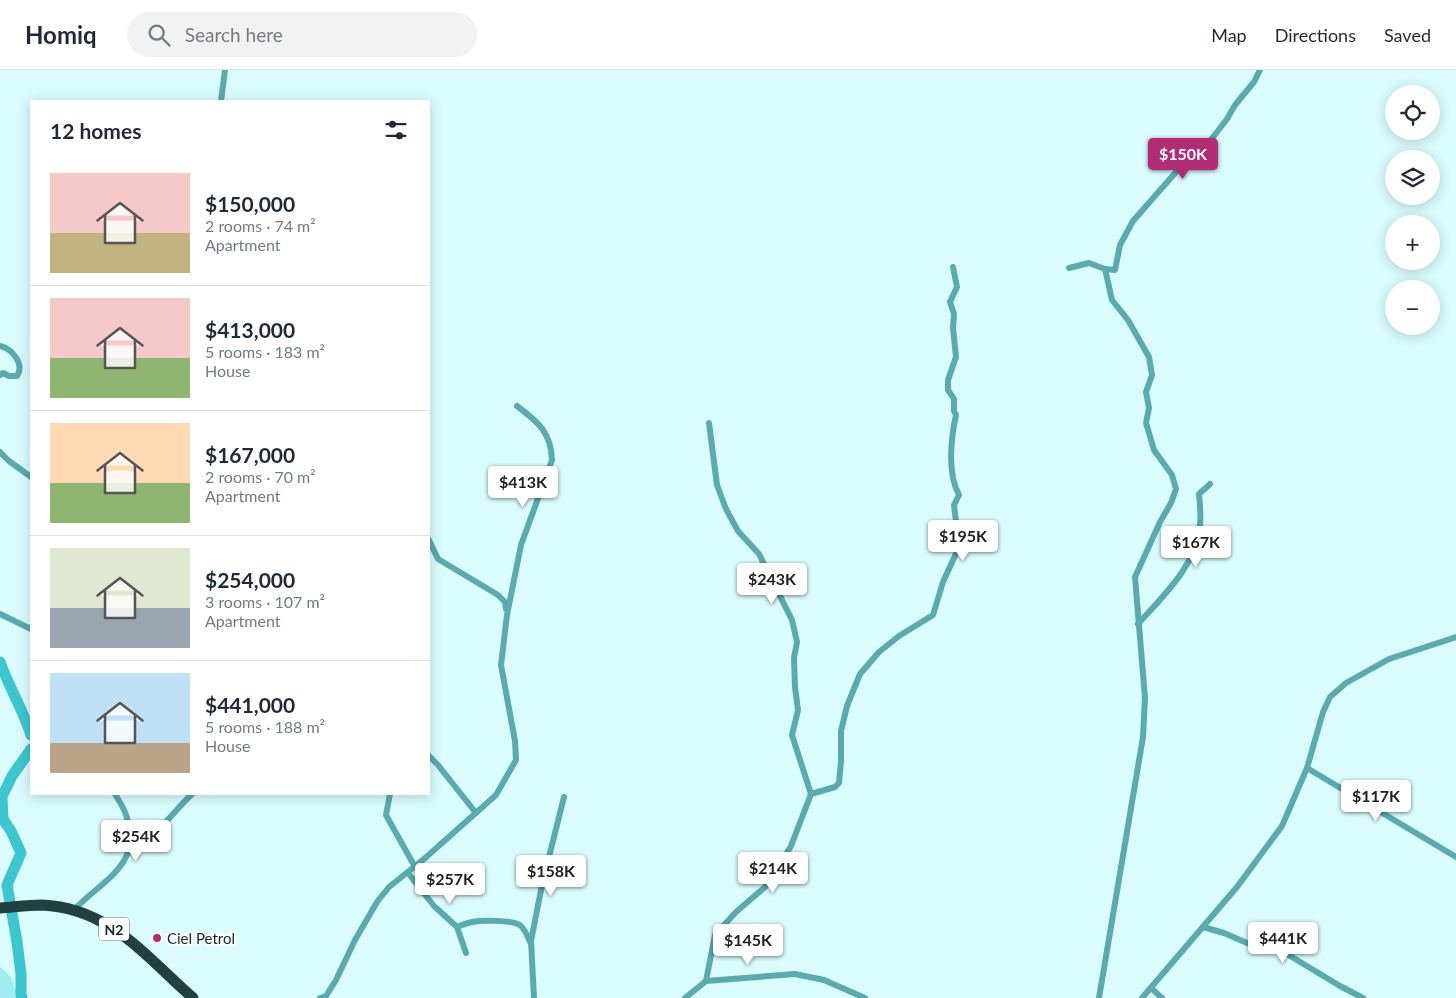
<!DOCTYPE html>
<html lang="en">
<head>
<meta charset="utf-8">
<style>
  :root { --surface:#fff; --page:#f2f2f3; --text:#1f2937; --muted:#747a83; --line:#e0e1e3; --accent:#b02c74 }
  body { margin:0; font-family:Lato,sans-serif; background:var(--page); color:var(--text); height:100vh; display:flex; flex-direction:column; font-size:19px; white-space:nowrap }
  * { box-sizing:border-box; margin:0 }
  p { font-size:16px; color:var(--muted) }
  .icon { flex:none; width:28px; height:28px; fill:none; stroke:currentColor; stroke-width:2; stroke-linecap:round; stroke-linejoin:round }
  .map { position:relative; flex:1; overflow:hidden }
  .drawer { position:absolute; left:30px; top:30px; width:400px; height:695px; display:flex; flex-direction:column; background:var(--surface); border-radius:0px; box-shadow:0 2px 12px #0003 }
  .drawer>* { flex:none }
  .tools { position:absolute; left:1385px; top:15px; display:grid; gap:10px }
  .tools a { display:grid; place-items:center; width:55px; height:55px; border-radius:50%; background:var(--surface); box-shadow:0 2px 12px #0003; font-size:25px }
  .price { position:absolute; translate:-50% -42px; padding:0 11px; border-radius:5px; background:#fff; color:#222; font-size:16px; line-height:32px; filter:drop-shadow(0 1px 2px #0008) }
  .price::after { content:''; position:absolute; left:50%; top:30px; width:15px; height:11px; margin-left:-8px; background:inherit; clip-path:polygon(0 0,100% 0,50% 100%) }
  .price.active { background:var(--accent); color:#fff }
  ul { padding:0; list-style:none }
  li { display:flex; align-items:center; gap:15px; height:125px; padding:0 20px }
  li+li { border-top:1px solid var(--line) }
  li span { display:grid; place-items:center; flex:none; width:140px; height:100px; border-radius:0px; color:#555 }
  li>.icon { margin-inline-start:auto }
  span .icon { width:60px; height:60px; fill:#fffc; stroke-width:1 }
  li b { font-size:21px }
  h2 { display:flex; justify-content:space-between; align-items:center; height:60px; padding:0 20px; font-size:21px }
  header { display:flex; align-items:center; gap:30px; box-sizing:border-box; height:70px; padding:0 25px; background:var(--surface); border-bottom:1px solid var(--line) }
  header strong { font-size:24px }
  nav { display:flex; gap:28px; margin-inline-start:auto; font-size:18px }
  .search { width:350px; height:45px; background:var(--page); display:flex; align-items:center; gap:12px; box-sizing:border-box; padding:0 18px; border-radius:28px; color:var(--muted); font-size:19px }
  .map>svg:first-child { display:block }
</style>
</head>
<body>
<header>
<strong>Homiq</strong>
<div class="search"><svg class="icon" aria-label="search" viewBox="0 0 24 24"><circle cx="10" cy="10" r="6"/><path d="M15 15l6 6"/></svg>Search here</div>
<nav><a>Map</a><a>Directions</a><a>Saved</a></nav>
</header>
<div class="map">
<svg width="1456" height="928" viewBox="0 0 1456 928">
  <rect width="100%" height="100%" fill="#dafcff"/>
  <path fill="#a0ecf2" d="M0,897L11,907L18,928H0Z"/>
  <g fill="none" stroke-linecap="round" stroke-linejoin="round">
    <g stroke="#3dc6cf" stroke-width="11">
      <path d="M0,592C9,617 23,640 31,665"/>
      <path d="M22,928L21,924V904L17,872L7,815L21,783L11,761L3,749L2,727L12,706L31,679"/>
    </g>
    <g stroke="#5aaaaf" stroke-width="6">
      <path d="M221,31L225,0"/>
      <path d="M1069,198L1089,193L1105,199L1112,230L1128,250L1149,287L1152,305L1146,322L1149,338L1146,353L1154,380L1172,405L1176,419L1171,433L1160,452L1135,507L1145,628L1143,667L1099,928"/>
      <path d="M1105,199L1115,200L1120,175L1133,151L1183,94L1210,71L1227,49L1235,35L1254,12L1260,0"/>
      <path d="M0,276C12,279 25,294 17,306H9L3,303L0,305"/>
      <path d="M0,382L9,391L31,407"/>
      <path d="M429,470L438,489L498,525L505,532L506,539"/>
      <path d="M0,544L31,559"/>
      <path d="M1138,554C1163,526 1197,495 1200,455C1201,445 1200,434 1199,424L1210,414"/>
      <path d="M429,686L438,695L476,743"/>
      <path d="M1307,698L1456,787"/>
      <path d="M390,724L386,745L415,797"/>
      <path d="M811,724L835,717L839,713L841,691V661L847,636L860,604L879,582L899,566L933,545L943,512L959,477L954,435L959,425C947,403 951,368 956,345L954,341V329L948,320V310L956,287L953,258L954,244L950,232L957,217L953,197"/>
      <path d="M130,782C156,768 171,744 192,724"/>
      <path d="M408,803L434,836L457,857L466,883"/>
      <path d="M74,840C102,810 142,796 127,748C125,739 119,731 115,724"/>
      <path d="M457,857C462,855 467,853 472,852C482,850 511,850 520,855C525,859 528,867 530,872"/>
      <path d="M1203,857L1224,863L1247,873L1282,881L1340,916L1363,928"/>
      <path d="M706,911L715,865L736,842L765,817L777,799L791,776L811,724L792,665L798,640L795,617L794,588L797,572L792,550L759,484L738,461L726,439L717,415L709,353"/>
      <path d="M1151,918L1162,928"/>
      <path d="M320,928L326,926L336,910L355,870L377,832L389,817L424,789L496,725L516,690L515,671L501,595L507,545L521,475L552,390C551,362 538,352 517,336"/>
      <path d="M534,928L531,871L542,815L564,727"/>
      <path d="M685,928L706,911L795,904L824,910L865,928"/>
      <path d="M1142,928L1237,817L1282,756L1307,698L1323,642L1330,627L1346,613L1389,589L1456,567"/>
    </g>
    <path stroke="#223f41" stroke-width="11" d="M0,838C14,837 28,835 42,835C110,838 146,887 193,928"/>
  </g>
  <circle fill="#b02c74" stroke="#fff" stroke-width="2" cx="157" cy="868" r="5"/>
  <g text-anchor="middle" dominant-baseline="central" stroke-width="4" stroke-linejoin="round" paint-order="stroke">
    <rect fill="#fff" stroke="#5c6868" stroke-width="1" x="99" y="847.5" width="30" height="23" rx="4"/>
    <g font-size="14" font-weight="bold" fill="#162728">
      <text x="114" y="859">N2</text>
    </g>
    <g font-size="15" fill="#162728" stroke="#fff" text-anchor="start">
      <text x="167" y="868">Ciel Petrol</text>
    </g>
  </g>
</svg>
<div class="tools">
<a><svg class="icon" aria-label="locate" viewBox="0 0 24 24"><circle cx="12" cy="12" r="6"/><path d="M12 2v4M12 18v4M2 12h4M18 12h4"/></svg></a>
<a><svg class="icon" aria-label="layers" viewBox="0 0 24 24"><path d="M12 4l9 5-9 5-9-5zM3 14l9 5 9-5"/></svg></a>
<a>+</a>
<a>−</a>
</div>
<b class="price active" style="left:1183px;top:110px">$150K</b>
<b class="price" style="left:523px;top:438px">$413K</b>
<b class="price" style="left:963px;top:492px">$195K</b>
<b class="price" style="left:1196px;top:498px">$167K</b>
<b class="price" style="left:772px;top:535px">$243K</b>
<b class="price" style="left:1376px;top:752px">$117K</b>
<b class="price" style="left:136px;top:792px">$254K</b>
<b class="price" style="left:773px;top:824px">$214K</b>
<b class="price" style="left:551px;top:827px">$158K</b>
<b class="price" style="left:450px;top:835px">$257K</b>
<b class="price" style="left:1283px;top:894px">$441K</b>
<b class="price" style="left:748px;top:896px">$145K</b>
<section class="drawer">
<h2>12 homes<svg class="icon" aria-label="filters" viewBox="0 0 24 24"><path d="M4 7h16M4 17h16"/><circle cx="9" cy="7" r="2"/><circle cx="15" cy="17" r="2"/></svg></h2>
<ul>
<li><span style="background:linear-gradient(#f6c9c9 60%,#c2b280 0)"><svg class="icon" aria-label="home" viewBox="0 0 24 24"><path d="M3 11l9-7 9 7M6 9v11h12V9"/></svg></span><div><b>$150,000</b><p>2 rooms · 74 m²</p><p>Apartment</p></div></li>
<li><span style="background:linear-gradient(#f6c9c9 60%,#8fb573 0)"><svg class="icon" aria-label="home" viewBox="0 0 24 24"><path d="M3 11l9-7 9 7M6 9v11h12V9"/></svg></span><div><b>$413,000</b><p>5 rooms · 183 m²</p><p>House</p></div></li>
<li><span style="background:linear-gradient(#ffd9b3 60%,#8fb573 0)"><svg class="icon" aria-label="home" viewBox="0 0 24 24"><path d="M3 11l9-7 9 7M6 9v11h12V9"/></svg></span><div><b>$167,000</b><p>2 rooms · 70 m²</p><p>Apartment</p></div></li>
<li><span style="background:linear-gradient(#dfe7d0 60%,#9aa5b1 0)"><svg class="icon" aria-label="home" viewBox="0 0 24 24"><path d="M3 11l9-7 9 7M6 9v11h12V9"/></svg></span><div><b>$254,000</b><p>3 rooms · 107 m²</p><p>Apartment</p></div></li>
<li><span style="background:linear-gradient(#bfe0f5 70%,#b9a48a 0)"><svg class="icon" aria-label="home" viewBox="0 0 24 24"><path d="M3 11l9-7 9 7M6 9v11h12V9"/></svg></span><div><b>$441,000</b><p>5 rooms · 188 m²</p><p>House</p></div></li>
</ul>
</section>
</div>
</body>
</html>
